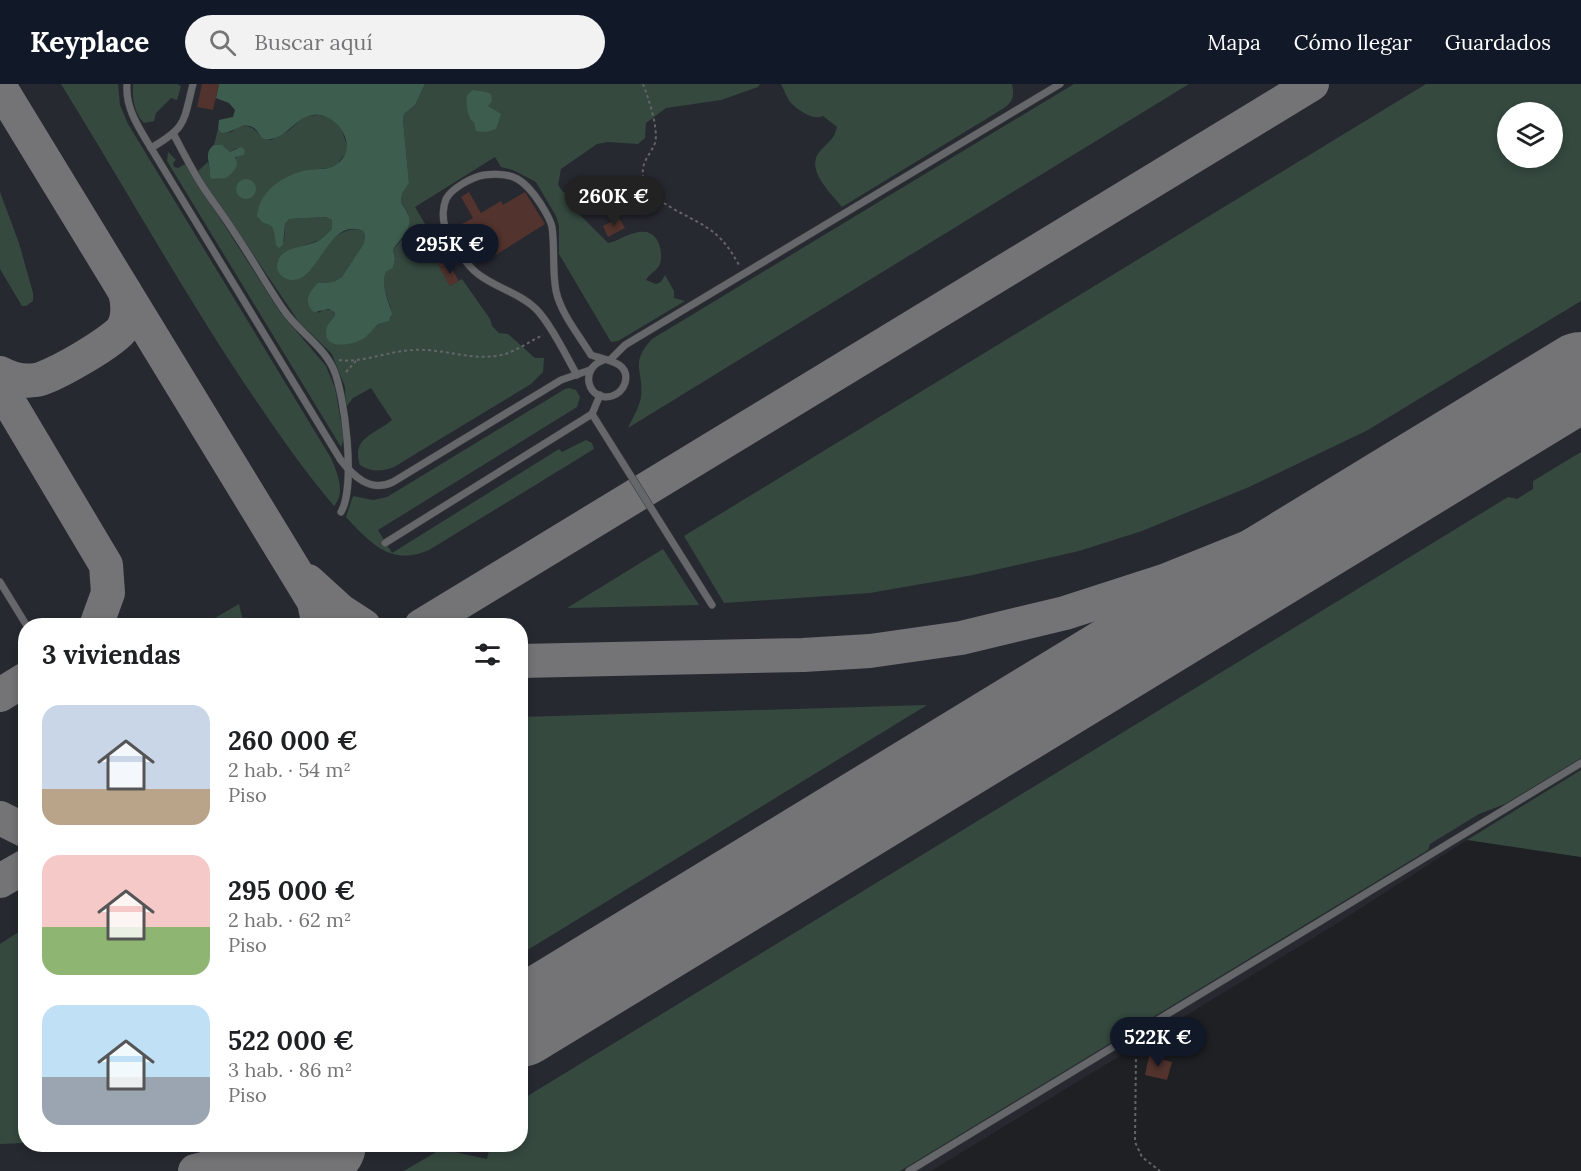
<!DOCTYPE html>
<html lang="es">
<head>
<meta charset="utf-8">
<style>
  :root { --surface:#fff; --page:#f2f2f2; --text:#202124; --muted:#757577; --accent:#111827 }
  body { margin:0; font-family:Lora,serif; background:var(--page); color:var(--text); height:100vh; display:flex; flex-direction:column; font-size:22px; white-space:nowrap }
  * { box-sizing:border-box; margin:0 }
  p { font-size:20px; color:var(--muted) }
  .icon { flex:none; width:33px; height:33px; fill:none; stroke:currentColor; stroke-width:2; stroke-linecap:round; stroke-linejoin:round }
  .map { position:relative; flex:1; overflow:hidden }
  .details { position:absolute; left:18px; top:534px; width:510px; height:534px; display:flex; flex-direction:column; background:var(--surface); border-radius:24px; box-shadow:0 3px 9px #0003 }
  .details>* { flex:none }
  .controls { position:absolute; left:1497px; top:18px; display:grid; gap:12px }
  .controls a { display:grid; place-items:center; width:66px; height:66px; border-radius:50%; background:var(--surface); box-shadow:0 3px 9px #0003; font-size:30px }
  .price { position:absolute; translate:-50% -51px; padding:0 14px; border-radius:21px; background:var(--accent); color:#fff; font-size:20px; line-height:39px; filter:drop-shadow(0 2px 3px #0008) }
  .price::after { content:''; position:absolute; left:50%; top:36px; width:18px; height:14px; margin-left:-9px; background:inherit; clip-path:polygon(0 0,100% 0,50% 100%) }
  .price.current { background:#222; color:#fff }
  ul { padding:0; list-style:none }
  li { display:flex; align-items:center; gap:18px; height:150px; padding:0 24px }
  li span { display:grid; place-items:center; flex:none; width:168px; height:120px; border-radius:18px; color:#555 }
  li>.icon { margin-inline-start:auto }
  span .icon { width:72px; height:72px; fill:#fffc; stroke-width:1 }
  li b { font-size:26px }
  h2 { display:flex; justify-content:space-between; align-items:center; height:72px; padding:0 24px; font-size:26px }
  header { display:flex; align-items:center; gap:36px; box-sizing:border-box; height:84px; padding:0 30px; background:var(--accent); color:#fff }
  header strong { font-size:28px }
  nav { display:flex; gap:33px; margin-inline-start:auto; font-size:21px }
  .search { width:420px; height:54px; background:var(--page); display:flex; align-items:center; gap:15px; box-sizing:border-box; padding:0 21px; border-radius:33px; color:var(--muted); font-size:22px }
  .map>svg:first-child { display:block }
</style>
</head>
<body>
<header>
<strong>Keyplace</strong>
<div class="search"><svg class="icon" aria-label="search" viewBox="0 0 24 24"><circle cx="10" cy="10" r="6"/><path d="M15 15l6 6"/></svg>Buscar aquí</div>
<nav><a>Mapa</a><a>Cómo llegar</a><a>Guardados</a></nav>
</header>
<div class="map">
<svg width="1581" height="1087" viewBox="0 0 1581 1087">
  <rect width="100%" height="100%" fill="#1f2023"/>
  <path fill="#272931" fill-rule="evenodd" d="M0,0H1581V773L1467,756L1336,840L931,1087H0ZM1508,28H1552V74H1508ZM26,542H520V1060H26Z"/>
  <g fill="#35493f" fill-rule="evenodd">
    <path d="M61,0H118L120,21L128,40L331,374C337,388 346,408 334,422C299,381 270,337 240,293C177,197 121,97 61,0Z"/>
    <path d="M133,0H177L181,2L177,16L171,14L156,29L154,37L144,39C134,29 132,13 133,0Z"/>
    <path d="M425,0H760L758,3L721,16L666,24L646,39L645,54L638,60L608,58L597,60L561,85L558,101L563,108L569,111L578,109L576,127L608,159C618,157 625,151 635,149C639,148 645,147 649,149C660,152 664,173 659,182C655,188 649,190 646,196L656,200L661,198L665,191L674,207V214L685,217L618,257L611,258L559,170V142L556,132L536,98L513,86L501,83L495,73L415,123L431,150L425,154L450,202L462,195L490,235L492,242L499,249L508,250L535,274H544L543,288L531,300L394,383C382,388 371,388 360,381C351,354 374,351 392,336L371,304L353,314L346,323L345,303L332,270L299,238L200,92L198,87L208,78L213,95C235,94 235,83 237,64L230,68L227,67L225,63L214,61L218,45L221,49L232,48L237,43C248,40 254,43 260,52L271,56L288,47L305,32L319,31L329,33L336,38L342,46L347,62L346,69L337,80L330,84L308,86L258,135L270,140L284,158L285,140L289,135L326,133L332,136V145L320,156L293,165L277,178L315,180C322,164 343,138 363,147L365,151L364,159L342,193L333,198L318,199V229L323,226H332L335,231L329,239L345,260C364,258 364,250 378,241C383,238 387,238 391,234C394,220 378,205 386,188L393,184L395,175L393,166L404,153L408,129L401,118L402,110L409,99L403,36L404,30L415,21Z"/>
    <path d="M781,0H1012C1014,11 1014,17 1004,24L842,123C831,109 803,84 821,66C829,57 834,56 837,43L823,32C813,37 798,26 791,19C787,14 784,6 781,0Z"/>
    <path d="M1074,0H1189L628,344C632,334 639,325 641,313C644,286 629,280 652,255Z"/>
    <path d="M1426,0H1581V217L1366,347L1249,403L1142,447L1079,467L973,491L870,509L724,519L684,452ZM1508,28H1552V74H1508Z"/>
    <path d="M168,68L176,76L173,79L174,83L178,84L185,80L280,228L326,282L335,304L344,354L341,363L167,77Z"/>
    <path d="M0,108L19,159L33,209V217L26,222H22L0,185Z"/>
    <path d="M569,304L576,306L580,313L577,323L378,446L392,469L559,365L562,368L586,356L592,359L594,365L429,466C392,483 370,459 346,433L353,412L373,416L387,413L565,305Z"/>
    <path d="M1581,368V674L1505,720L1479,730L1430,760L1428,766L900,1087H404L441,1065L487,1075L490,1061L520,1060L521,1016L1508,413L1517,415L1533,405V397Z"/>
    <path d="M663,465L699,521L567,524Z"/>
    <path d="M239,520L244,541H203Z"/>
    <path d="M927,621L521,870V633Z"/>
    <path d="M1581,686V773L1467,756Z"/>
    <path d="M25,844V1059L0,1060V860Z"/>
  </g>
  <g fill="#3d5e4e">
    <path d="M219,0H425L415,21L404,30L403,36L409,99L402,110L401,118C403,123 407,126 408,131C414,145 399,155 393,166L395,175L393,184L386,188C380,202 389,217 392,230L389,237C386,238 382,239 379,240C372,244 369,252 361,256C351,261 325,266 326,248C326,241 331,237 335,231L334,228L329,225L314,228C302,218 310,207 318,199L333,198L342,193L364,159L365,151L363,147C333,134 321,183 301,194C289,200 273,191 278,177C282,163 306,163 318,157C323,154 327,149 332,145V136L326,133L289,135L285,140L283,161L279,164L276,161C273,129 267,148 257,132C260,106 283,91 308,86C319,84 329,87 338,79C358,63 340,34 320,31C296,27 288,58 264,55C259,52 258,47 254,44C241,36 234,50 221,49L218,45L219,36L233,33L235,26L229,19L216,14Z"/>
    <path d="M473,6L486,8L491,10L492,17L488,22L501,30L496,45L486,48L476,47L474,38L471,36C467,28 466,21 467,11Z"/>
    <path d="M214,61H222L230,68L241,63L245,66L244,71L235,73C240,82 234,88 226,94L213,95L210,93C212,82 202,69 214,61Z"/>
    <circle cx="246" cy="105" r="10"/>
  </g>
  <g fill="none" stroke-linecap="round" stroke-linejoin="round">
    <g stroke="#747477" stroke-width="34">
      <path d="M0,3L314,518L319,542"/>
      <path d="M0,289C11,295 23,298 36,296C51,294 115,257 123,244C129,233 128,220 125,208"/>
      <path d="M0,303L106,481L108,509L96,542"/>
      <path d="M308,497L341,527L364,542"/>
      <path d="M421,542L1312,0"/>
      <path d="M520,577L803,571L870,567L961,554L1065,529L1164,497L1271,454L1365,410L1567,300"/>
      <path d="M0,611L26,595"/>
      <path d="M0,734L26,747"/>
      <path d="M0,797L26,782"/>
      <path d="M195,1087L235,1077L278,1060"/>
    </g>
    <g stroke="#747477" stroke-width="88">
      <path d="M520,939L1581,292"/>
      <path d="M278,1087L322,1060"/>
    </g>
  </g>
  <g fill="#52332d">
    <path d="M202,0H219L213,26L197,23Z"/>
    <path d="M469,108L481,129L501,117L503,121L525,108L545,140L483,179L460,141L473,134L461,113Z"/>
    <path d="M619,134L625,144L608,153L603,142Z"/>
    <path d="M439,162L450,179L441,184L431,168Z"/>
    <path d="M449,180L459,197L450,202L440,185Z"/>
    <path d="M1149,972L1172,978L1167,996L1145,991Z"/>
  </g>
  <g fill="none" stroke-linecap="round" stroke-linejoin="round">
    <g stroke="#3a3b3d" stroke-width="8">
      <g id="lane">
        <path d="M127,0C125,24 139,44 151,64L340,375C353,392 370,409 393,398L561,296L590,286"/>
        <path d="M174,51C183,68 192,86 203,103C213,118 224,132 234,148C251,173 266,200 283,225C297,246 322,261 333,284C345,310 356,403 341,428"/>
        <path d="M151,64C187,43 183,39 193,0"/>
        <path d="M610,276L625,261L1060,0"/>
        <path d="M577,291C566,272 551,240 536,225C520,209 496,204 478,190C467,182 449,155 445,142C442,134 443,123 446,115C452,104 472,93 484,91C513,87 525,96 540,119C545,127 550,134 552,143C555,164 552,186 556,207C561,230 579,251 591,271C604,276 631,277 625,299C623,305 618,310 612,312C588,319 578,284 604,276"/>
        <path d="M592,330L712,521"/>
        <path d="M385,459L592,330L600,311"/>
        <path d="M0,498L27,542"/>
        <path d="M909,1087L1581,679"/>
      </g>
    </g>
    <g stroke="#646567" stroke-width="2" stroke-dasharray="3 3" stroke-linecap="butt">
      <path d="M643,0C648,13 659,45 655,59C650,72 639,79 644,97C649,117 690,132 706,143C722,153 730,165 739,181"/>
      <path d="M339,276C364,279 388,267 413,266C441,264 469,276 496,272C513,270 528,258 543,251"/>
      <path d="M346,288L356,277"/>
      <path d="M1136,969L1135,1058L1142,1073L1160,1087"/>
    </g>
    <use href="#lane" stroke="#66676b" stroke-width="7"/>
  </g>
</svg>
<div class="controls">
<a><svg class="icon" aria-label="layers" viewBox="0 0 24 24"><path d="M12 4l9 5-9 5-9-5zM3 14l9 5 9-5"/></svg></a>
</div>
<b class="price current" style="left:614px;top:143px">260K €</b>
<b class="price" style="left:450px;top:191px">295K €</b>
<b class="price" style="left:1158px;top:984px">522K €</b>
<section class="details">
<h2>3 viviendas<svg class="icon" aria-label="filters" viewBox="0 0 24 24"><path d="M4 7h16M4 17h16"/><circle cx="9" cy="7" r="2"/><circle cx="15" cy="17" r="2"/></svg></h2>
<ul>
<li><span style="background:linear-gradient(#c9d6e8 70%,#b9a48a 0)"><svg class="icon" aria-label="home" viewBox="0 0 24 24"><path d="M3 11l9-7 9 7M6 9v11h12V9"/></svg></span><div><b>260 000 €</b><p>2 hab. · 54 m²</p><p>Piso</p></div></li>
<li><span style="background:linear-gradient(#f6c9c9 60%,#8fb573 0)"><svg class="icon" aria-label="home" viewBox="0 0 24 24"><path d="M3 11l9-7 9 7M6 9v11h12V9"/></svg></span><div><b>295 000 €</b><p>2 hab. · 62 m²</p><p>Piso</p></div></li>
<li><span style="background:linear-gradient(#bfe0f5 60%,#9aa5b1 0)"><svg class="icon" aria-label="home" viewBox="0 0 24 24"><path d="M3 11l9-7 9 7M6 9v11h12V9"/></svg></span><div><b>522 000 €</b><p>3 hab. · 86 m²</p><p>Piso</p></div></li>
</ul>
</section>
</div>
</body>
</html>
